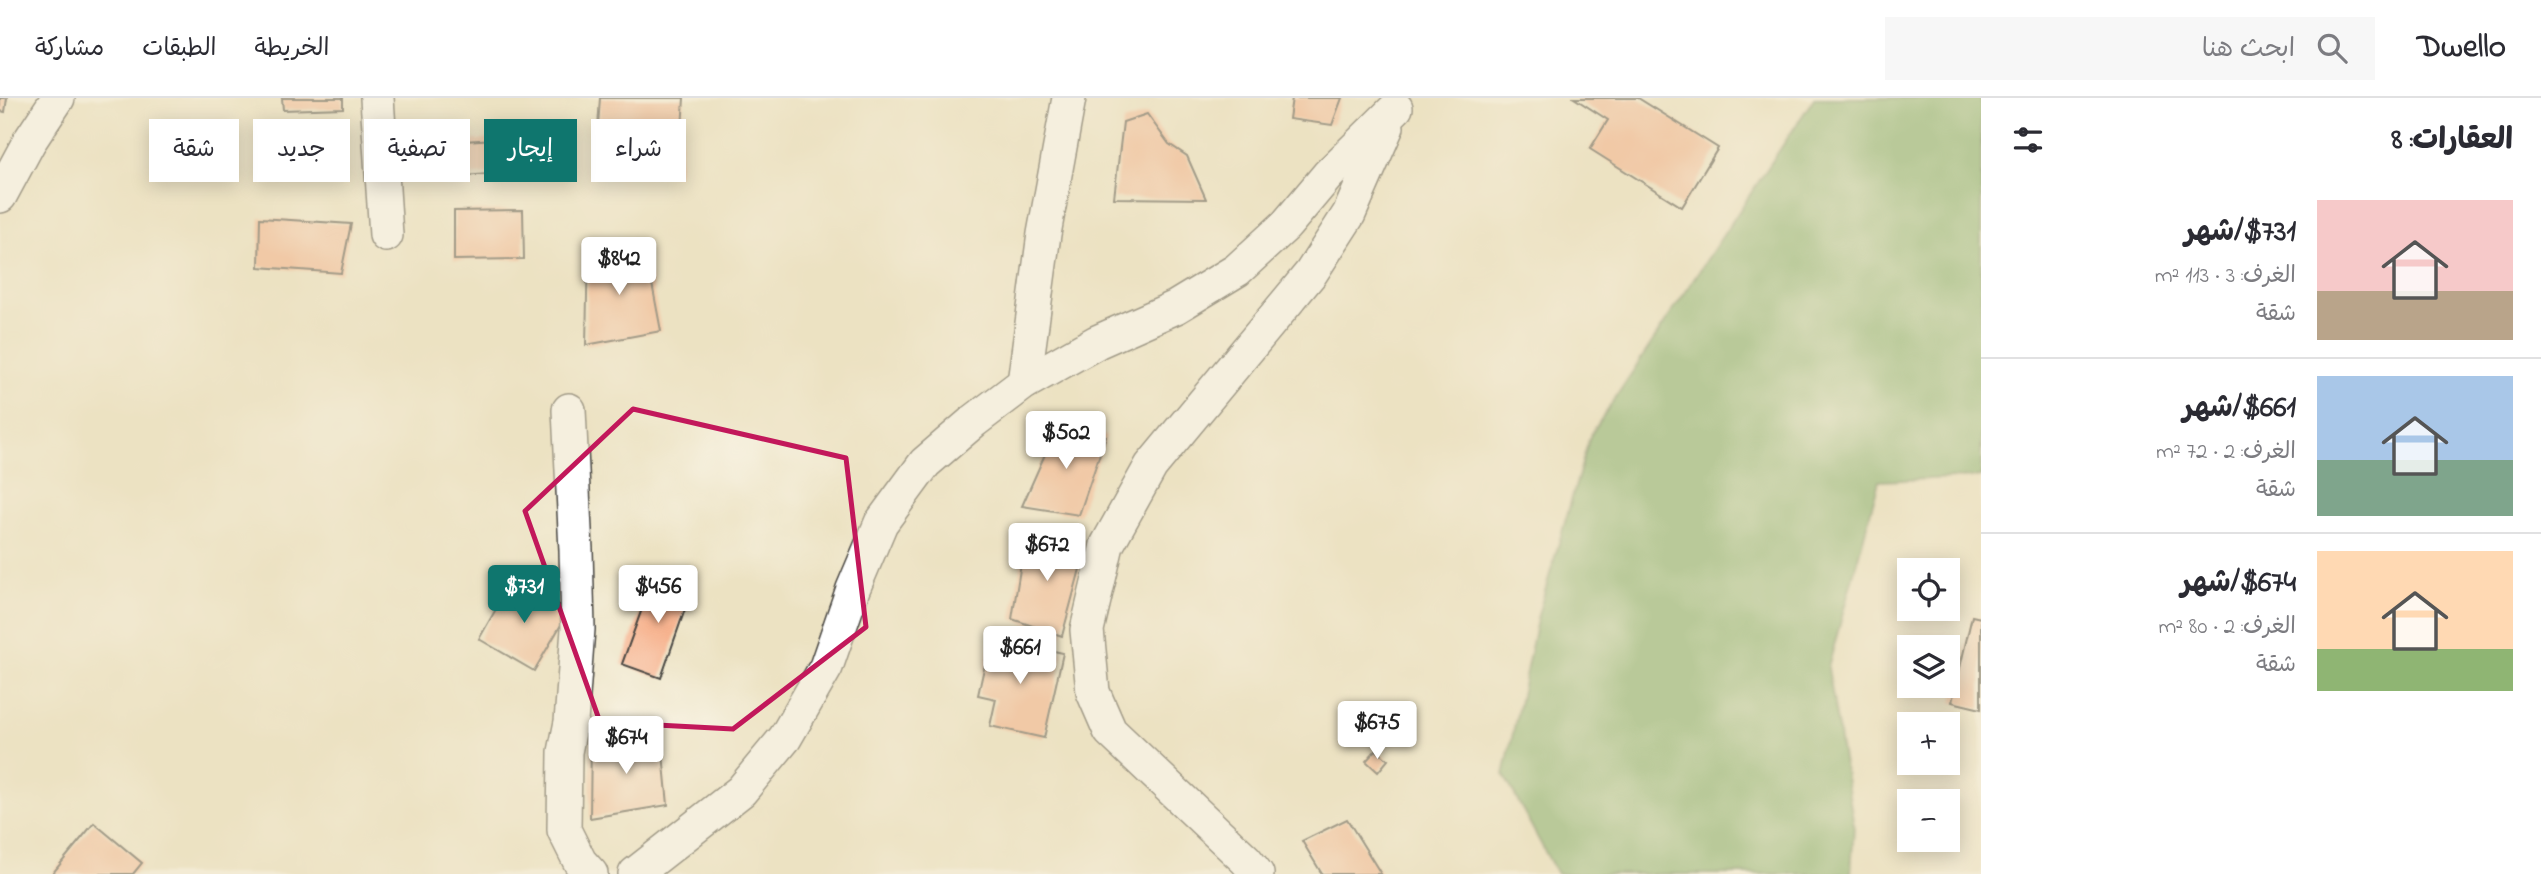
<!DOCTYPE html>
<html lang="ar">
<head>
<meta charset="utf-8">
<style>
  :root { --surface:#fff; --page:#f7f7f7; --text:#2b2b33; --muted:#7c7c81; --line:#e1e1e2; --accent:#0f766e }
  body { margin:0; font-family:"Indie Flower","Playpen Sans Arabic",sans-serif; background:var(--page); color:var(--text); direction:rtl; height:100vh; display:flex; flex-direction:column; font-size:26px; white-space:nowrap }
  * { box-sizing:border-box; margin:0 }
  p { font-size:23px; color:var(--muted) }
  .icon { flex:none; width:38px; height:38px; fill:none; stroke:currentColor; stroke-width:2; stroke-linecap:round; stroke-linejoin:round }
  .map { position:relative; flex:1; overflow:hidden; direction:ltr }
  .side { display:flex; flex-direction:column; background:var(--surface); width:560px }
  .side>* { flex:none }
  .top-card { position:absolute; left:21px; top:21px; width:665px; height:63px; direction:rtl; display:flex; gap:14px }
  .fabs { position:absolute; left:1897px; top:460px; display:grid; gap:14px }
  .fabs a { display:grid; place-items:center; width:63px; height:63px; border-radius:0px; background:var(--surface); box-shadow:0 4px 18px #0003; font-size:35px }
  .price { position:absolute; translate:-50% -60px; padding:0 16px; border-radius:7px; background:#fff; color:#222; font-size:23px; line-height:46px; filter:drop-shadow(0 2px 4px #0008) }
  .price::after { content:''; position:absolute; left:50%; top:42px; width:21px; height:16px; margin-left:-10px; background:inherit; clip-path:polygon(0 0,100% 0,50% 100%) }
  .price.current { background:var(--accent); color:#fff }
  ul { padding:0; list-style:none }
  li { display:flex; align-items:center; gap:21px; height:175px; padding:0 28px }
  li+li { border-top:2px solid var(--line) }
  li span { display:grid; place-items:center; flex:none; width:196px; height:140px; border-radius:0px; color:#555 }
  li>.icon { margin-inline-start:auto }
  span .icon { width:84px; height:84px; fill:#fffc; stroke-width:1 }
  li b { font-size:30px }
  h2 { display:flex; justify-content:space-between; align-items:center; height:84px; padding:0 28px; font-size:30px }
  .pill { padding:0 24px; border-radius:0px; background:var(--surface); box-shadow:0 4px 18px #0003; font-size:24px; line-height:63px }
  .pill.current { background:var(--accent); color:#fff }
  header { display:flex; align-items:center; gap:42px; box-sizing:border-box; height:98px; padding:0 35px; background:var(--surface); border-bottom:2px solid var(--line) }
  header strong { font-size:33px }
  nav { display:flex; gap:38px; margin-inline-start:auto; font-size:24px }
  .search { width:490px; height:63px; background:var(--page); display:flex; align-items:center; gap:18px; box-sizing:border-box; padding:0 24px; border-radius:0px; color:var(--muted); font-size:26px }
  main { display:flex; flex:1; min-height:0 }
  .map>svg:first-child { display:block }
</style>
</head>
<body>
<header>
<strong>Dwello</strong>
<div class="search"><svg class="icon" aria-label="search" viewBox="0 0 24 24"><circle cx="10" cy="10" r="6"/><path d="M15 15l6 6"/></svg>ابحث هنا</div>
<nav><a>الخريطة</a><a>الطبقات</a><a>مشاركة</a></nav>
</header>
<main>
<section class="side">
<h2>العقارات: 8<svg class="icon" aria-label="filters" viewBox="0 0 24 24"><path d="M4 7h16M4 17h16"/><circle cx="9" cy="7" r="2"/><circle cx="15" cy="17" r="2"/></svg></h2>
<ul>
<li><span style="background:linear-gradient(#f6c9c9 65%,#b9a48a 0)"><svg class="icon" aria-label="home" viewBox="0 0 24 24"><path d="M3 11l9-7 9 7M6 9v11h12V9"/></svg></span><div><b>$731/شهر</b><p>الغرف: 3 · 113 m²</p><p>شقة</p></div></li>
<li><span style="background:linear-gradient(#a9c7e8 60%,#7fa58c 0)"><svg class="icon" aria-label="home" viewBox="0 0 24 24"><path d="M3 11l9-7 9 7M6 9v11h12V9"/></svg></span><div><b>$661/شهر</b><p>الغرف: 2 · 72 m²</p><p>شقة</p></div></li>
<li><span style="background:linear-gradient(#ffd9b3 70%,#8fb573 0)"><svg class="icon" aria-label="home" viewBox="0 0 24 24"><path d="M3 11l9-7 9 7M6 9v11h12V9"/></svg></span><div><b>$674/شهر</b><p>الغرف: 2 · 80 m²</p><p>شقة</p></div></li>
</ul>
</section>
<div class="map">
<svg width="1981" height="776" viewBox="0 0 1981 776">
  <rect width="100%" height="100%" fill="#fbf7ec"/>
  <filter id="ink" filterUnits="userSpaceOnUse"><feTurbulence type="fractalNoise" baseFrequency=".0143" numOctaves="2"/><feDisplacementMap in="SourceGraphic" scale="14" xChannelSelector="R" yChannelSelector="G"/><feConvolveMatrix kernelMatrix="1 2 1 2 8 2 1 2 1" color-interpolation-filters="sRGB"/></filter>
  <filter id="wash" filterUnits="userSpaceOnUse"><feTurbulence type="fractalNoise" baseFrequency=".00686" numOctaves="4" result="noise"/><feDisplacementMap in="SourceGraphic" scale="28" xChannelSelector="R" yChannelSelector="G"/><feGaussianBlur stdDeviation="1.57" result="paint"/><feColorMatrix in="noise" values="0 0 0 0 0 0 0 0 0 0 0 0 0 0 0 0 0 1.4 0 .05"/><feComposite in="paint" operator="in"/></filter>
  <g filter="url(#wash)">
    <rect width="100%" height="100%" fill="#ece2c2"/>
    <path fill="#7aac66" stroke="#526c48" stroke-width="2" d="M1814,0H1981V379L1879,383L1828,570L1854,728L1851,776H1557L1504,677L1538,517L1590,338Z"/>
    <g id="blocks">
      <g fill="#f6aa83">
        <path d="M0,0H7L5,14L0,13Z"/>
        <path d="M282,0H343V10L283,12Z"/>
        <path d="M600,0H684L679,77L595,72Z"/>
        <path d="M1292,0H1342L1332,27L1289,21Z"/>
        <path d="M1574,0H1638L1718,50L1682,109L1590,51L1608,22Z"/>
        <path d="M1147,16L1169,46L1187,58L1206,101L1114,100L1123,24Z"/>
        <path d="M527,39L529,73L451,79L449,44Z"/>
        <path d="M523,112L524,161L454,162V113Z"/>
        <path d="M260,120L351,126L341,175L259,169Z"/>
        <path d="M588,148L647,159L661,233L586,247Z"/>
        <path d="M1058,327L1106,338L1079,417L1022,408Z"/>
        <path d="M1025,440L1087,445L1062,538L1012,521Z"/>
        <path d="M655,475L693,488L661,580L622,566Z"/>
        <path d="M513,481L569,513L534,573L479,541Z"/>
        <path d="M1972,518L1981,520V611L1952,604Z"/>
        <path d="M991,539L1063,555L1044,640L990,628L996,601L978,597Z"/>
        <path d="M591,639L662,645L668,707L590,720Z"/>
        <path d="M1376,652L1388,662L1378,674L1366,663Z"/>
        <path d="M1347,721L1381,776H1322L1302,743Z"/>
        <path d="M94,725L142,765L133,776H52Z"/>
      </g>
    </g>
  </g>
  <g filter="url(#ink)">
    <use href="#blocks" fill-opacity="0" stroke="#484642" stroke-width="2"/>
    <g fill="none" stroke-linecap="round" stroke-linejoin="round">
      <g stroke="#484642" stroke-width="36">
        <g id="minor">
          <path d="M377,0L386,137"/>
          <path d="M0,98L29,44L58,0"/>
          <path d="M1024,285L1044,136L1069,0"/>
          <path d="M569,312L576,452L578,531L571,624L565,654L564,732L580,764L591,776"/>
          <path d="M635,776L741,693L785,640L826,569L853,491L881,425L925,365L974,323L1024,285L1097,244L1176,209L1237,172L1286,127L1328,77L1396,10"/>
          <path d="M1257,776L1246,762L1110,633L1093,594L1087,532L1107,447L1151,368L1311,175L1349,116L1387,29"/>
        </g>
      </g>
      <use href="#minor" stroke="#fff" stroke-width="33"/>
    </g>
  </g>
  <path d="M0 0H1981V776H0ZM633,311L846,360L866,529L733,631L600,624L525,413Z" fill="#ece2c2" fill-opacity=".55" fill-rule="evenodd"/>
  <path fill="none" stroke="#c2185b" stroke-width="5" stroke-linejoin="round" d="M633,311L846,360L866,529L733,631L600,624L525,413Z"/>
</svg>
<div class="fabs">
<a><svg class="icon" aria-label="locate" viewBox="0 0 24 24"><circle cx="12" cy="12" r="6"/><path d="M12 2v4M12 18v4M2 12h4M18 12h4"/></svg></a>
<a><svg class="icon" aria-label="layers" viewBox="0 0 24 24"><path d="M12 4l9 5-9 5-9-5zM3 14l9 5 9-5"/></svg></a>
<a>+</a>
<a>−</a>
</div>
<b class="price" style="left:619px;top:199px">$842</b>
<b class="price" style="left:1066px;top:373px">$502</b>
<b class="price" style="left:1047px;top:485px">$672</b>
<b class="price current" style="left:524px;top:527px">$731</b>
<b class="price" style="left:658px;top:527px">$456</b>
<b class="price" style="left:1020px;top:588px">$661</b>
<b class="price" style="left:1377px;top:663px">$675</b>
<b class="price" style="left:626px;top:678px">$674</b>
<div class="top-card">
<a class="pill">شراء</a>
<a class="pill current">إيجار</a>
<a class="pill">تصفية</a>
<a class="pill">جديد</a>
<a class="pill">شقة</a>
</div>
</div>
</main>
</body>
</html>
